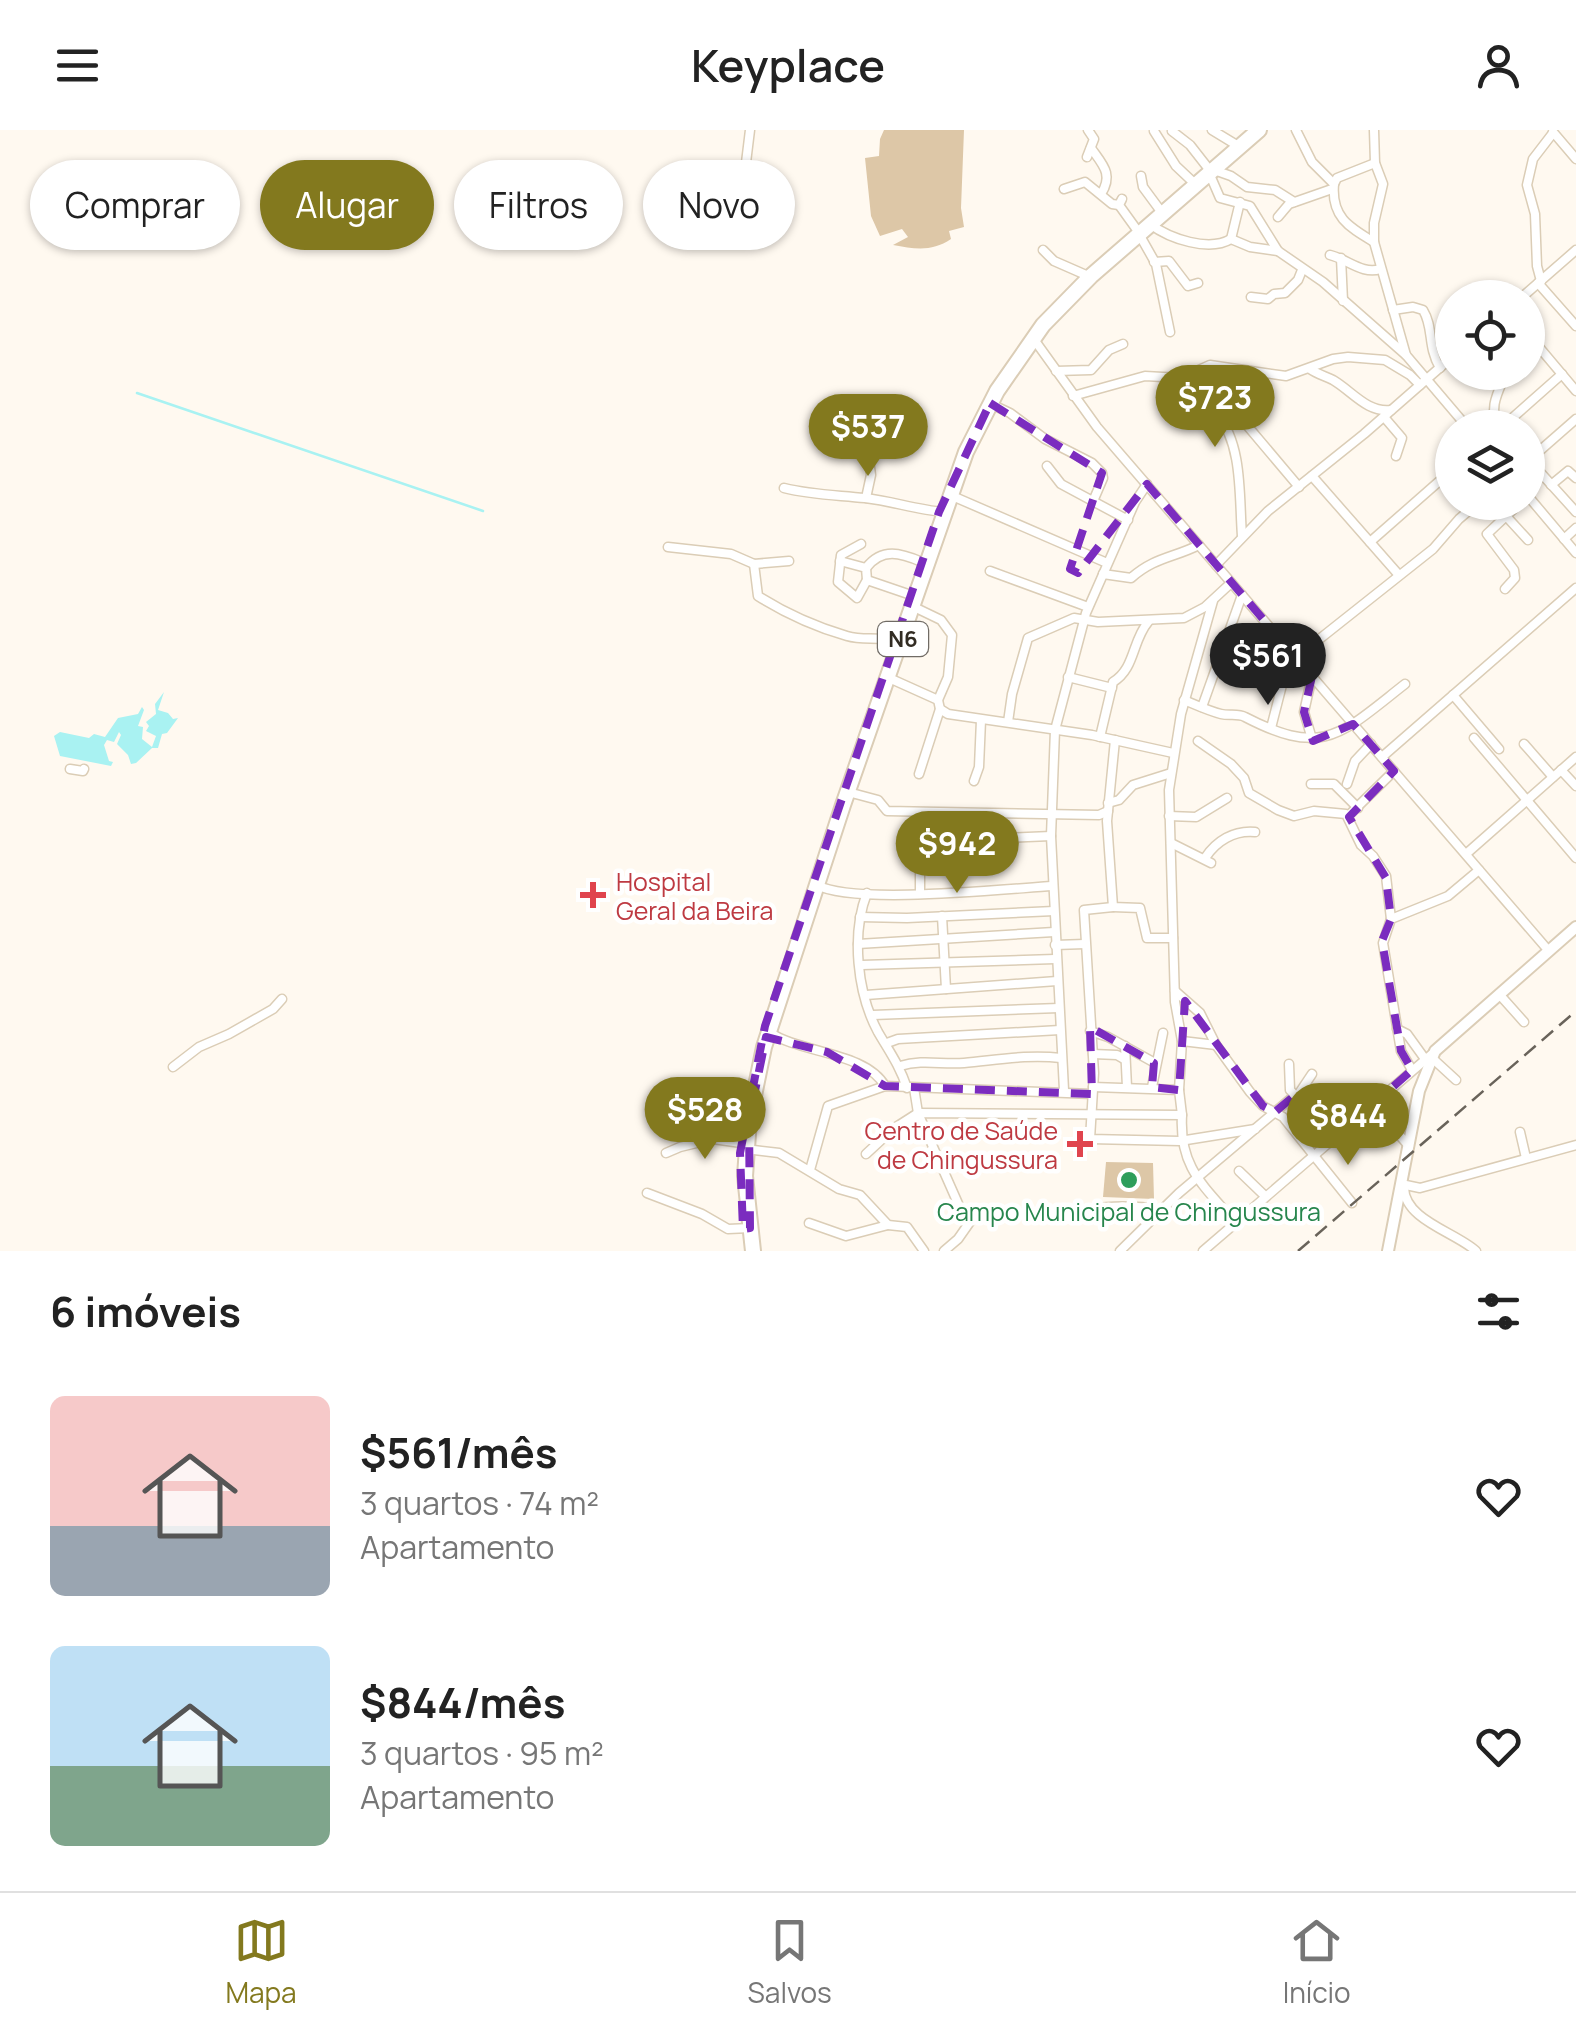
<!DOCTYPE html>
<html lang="pt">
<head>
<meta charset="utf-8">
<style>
  :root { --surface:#fff; --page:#f6f6f6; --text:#222; --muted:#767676; --line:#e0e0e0; --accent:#83791e }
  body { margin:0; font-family:Manrope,sans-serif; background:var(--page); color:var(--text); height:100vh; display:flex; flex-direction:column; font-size:38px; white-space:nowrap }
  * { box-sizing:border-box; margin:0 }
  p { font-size:32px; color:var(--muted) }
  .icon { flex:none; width:55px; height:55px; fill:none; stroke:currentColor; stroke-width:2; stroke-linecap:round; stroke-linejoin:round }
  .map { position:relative; height:1121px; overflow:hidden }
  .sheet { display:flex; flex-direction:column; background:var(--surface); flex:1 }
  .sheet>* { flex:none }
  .banner { position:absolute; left:30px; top:30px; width:1000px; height:90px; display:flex; gap:20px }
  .buttons { position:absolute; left:1435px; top:150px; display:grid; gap:20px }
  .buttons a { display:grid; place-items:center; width:110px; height:110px; border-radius:50%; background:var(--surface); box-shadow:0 2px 8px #0004; font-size:50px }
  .price { position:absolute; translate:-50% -85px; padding:0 22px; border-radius:35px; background:var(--accent); color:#fff; font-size:32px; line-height:65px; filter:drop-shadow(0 2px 5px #0008) }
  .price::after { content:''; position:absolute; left:50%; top:60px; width:30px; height:22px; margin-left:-15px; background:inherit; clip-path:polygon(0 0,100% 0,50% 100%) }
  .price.current { background:#222; color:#fff }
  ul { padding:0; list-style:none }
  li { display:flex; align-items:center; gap:30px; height:250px; padding:0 50px }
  li span { display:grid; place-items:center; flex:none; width:280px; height:200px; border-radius:15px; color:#555 }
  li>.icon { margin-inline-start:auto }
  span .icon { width:120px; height:120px; fill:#fffc; stroke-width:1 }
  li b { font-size:42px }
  h2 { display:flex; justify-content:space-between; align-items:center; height:120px; padding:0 50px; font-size:42px }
  .pill { padding:0 35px; border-radius:45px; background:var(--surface); box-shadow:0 2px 8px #0004; font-size:35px; line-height:90px }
  .pill.current { background:var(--accent); color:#fff }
  header { display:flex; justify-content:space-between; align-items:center; height:130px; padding:0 50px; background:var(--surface); font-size:45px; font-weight:600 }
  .menu { display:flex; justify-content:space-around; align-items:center; height:140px; border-top:2px solid var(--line); background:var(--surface); font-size:28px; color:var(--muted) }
  .menu a { display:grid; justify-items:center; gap:5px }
  .menu .current { color:var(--accent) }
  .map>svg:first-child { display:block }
</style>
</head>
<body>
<header><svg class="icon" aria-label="menu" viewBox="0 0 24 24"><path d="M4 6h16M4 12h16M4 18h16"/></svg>Keyplace<svg class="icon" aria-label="person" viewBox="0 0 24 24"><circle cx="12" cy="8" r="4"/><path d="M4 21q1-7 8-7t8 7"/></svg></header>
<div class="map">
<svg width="1576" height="1121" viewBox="0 0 1576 1121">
  <rect width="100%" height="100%" fill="#fff9f0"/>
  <g fill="#ddc7a7">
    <path d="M884,0H964L961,78L964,97L949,101L951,109C932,122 915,119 893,115L908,107L902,99L880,106L871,86L865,28L879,26L880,9Z"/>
    <path d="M1106,1032L1153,1033L1154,1069L1103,1067Z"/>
  </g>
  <path fill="#a9f2f2" d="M164,562L158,580L168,583L173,589L178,588L167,603L162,604L158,618H152L136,633L131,634L128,625L117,614L121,605L119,602L114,612L107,610L104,615L109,631L113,632L111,636L60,626L54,606L60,602L89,608L94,604L105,607L118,588L138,584L142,577L144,580L138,596L143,597L142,609L152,617L156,606L146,601L149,596L146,592L156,584L155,574Z"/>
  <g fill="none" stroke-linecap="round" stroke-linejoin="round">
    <path stroke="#a9f2f2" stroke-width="2.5" d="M137,263L483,381"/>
    <g stroke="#dbcdb6" stroke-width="11">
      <g id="minor">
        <path d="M1212,0L1235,14"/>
        <path d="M1296,0L1312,32L1334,54C1331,87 1349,97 1374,112"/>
        <path d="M1374,0L1375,33L1383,54L1374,93V112L1406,225L1468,298"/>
        <path d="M1154,1L1176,36L1193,52"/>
        <path d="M1172,1L1190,15L1208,38"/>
        <path d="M1553,2L1576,29"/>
        <path d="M1091,18C1102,34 1114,44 1101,64"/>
        <path d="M1087,27L1094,9L1088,0"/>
        <path d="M1214,40L1231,46L1247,57L1275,60L1294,72"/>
        <path d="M1210,45L1220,68L1250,76L1278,121L1323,152L1406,225"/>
        <path d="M1141,46L1143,57L1160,80"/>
        <path d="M1334,54L1337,48L1375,33"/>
        <path d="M1064,59L1085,52L1112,74L1119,75"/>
        <path d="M1122,69L1119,75L1137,100"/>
        <path d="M1278,87L1289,74L1332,59"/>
        <path d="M1150,94C1170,109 1209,122 1231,109L1250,117L1278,121"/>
        <path d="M1139,104L1156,134L1170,202"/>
        <path d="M737,106L750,0"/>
        <path d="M1231,109L1240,72"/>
        <path d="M1043,120L1054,131L1086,145"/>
        <path d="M1330,125C1347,129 1363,145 1380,139"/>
        <path d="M1341,128L1343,171"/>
        <path d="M1154,132L1169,131L1188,156L1198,153"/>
        <path d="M1541,151L1537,136L1535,84L1527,55L1533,29L1553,3"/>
        <path d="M1538,153L1576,196"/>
        <path d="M1251,167L1268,169L1274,164L1285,163L1298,150L1302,140"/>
        <path d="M1521,168L1576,120"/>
        <path d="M1393,180L1413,177L1423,180C1434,198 1427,216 1440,238"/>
        <path d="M1528,204L1576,261"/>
        <path d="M1033,208L1097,297L1548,820"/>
        <path d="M1310,239C1317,244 1325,246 1333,250C1352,261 1367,283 1391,280"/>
        <path d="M1056,241L1091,240L1109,220L1123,214"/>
        <path d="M1177,248C1187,266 1204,268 1217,284C1243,315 1239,366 1242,406"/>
        <path d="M1073,266L1145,246L1181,248L1210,235L1286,246L1333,229L1348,227L1385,230L1410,245L1420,255"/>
        <path d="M991,274L1010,283L1045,309L1092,333L1102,343L1103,348L1094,369"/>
        <path d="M1216,283L1223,276L1234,280L1299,357"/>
        <path d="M1384,287L1402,308L1396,326"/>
        <path d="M818,297L841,311L857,304L866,307L871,345L866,368"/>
        <path d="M1499,298C1489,281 1496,266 1503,250"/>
        <path d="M1501,298L1562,244"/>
        <path d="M1529,330L1576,382"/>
        <path d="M1528,331L1576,289"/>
        <path d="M1047,336L1061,354L1128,390"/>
        <path d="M1312,346L1398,444"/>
        <path d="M1551,355L1568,341L1576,348"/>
        <path d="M784,358C812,365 837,365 865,368C892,371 917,380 944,382"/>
        <path d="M950,365L1107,433"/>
        <path d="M1528,366L1576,423"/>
        <path d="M1506,386L1528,410"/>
        <path d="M1564,409L1576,398"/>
        <path d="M1370,412L1452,340"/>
        <path d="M861,414L841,425L838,452L857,468L867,450"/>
        <path d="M668,417L731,424L754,434L789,431"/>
        <path d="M840,431L866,438L867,450L911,465"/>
        <path d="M754,434L758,466C785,483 816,497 847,506C864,511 879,506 896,512"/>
        <path d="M1216,435L1268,381L1364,304L1452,227"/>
        <path d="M866,438C882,417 901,423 922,432"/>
        <path d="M990,441L1088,477"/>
        <path d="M1103,444L1131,448C1155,427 1173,428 1199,415"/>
        <path d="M1505,459L1515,448L1514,440L1487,404L1521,372"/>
        <path d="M914,477L941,490L952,505L948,547L938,570"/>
        <path d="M1068,547L1112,558"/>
        <path d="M889,548L938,570L940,579L948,584L1092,605L1173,623"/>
        <path d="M1453,565L1499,619"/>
        <path d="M1184,570C1196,575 1209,581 1221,584C1229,586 1238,583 1245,587C1324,628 1341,604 1405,554"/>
        <path d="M1202,577L1242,465"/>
        <path d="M1008,592L1012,564L1028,508L1074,488L1098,492L1184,488L1205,477L1231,453"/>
        <path d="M1271,598L1282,555L1293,530L1433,419L1459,389L1479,372"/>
        <path d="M1100,607L1113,552C1135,539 1132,511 1148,492"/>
        <path d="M1474,608L1576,728"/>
        <path d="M1312,609L1304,582L1312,546"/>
        <path d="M1115,610L1107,691L1113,777L1140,778L1147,808H1173"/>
        <path d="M1198,611L1231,634L1244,648L1249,663L1278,680L1294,686L1314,681L1346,684L1361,715L1373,726L1386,746L1391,789"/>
        <path d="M1524,614L1553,647"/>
        <path d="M1382,627L1576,458"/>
        <path d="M70,639L83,641L84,639"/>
        <path d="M1561,640L1576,656"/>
        <path d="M919,644L940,579"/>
        <path d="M974,651L979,637L981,590"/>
        <path d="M1311,654H1334L1358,678"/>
        <path d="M1347,654L1355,631L1371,614"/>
        <path d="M848,662L878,670L887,681L1099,685L1108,681"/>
        <path d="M1108,673L1119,670L1133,655L1171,643"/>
        <path d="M1169,686L1196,687L1227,668"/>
        <path d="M1348,686L1394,641"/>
        <path d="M1171,713L1211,733"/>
        <path d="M1466,724L1576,627"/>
        <path d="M1205,728C1216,711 1234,700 1255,702"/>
        <path d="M919,738L957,736V709"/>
        <path d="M817,755C853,775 1004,759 1052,756"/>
        <path d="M867,763C851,804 857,863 878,902C889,921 900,936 907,958"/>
        <path d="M920,763V712L1051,706"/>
        <path d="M1113,777L1084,780L1094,943L1090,1009L1180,1011L1255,999"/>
        <path d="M942,786L946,859"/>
        <path d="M860,787L907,788L1054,781"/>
        <path d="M858,814L1054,802"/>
        <path d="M1055,815L1085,814"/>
        <path d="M862,835L1055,829"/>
        <path d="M1175,861L1200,883L1216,915L1250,962L1263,976L1283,987L1352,1073"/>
        <path d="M1499,864L1524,892"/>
        <path d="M866,865L1057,851"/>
        <path d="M873,885L1059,878"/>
        <path d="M1397,899L1407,904L1425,929"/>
        <path d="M1090,901L1108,907L1155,933"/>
        <path d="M769,902C799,923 866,922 885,956"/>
        <path d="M1182,911L1216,915"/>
        <path d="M887,913L898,909L1060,900"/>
        <path d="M1125,916L1127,957"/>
        <path d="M1093,924L1117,925L1124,929"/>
        <path d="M1432,928L1456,950"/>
        <path d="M1289,934L1290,960L1335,1008"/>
        <path d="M900,936C923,929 942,935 964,933C997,930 1028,924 1061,928"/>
        <path d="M173,937L199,917L229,904L273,879L282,869"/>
        <path d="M1412,940L1401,921L1383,813L1391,789L1448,766L1479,740"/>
        <path d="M1093,957L1179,960L1182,985"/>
        <path d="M1152,957L1163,903"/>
        <path d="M914,958L918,983L964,1087L972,1089L958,1109L944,1121"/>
        <path d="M1064,960L1051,706L1055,600L1086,483L1135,372L1147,354"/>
        <path d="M1179,960L1182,911L1175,872L1169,660L1181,584L1213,471"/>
        <path d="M1296,968L1312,944"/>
        <path d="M1373,975L1409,1016"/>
        <path d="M1520,1002L1526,1028"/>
        <path d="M746,1019L779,1023L839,1059L860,1065L888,1095L907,1097L924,1121"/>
        <path d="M666,1023L680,1017L713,1009L741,1013"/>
        <path d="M866,1024L893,999L918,983L1182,985C1179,1037 1203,1055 1235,1092"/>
        <path d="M810,1040L828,976L885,956L1092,964"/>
        <path d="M1239,1041L1265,1066"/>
        <path d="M1401,1054L1420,1058L1576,1015"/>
        <path d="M1404,1058C1405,1090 1455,1102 1476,1121"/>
        <path d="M647,1063L702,1084L728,1099L750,1098"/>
        <path d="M1051,1084C1087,1078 1124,1073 1161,1080"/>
        <path d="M809,1093L846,1106L888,1095"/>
        <path d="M1120,1121L1179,1063L1294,966"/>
        <path d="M1203,1121L1432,924"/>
      </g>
    </g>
    <g stroke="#dbcdb6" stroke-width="14">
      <path id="major" d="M1388,1121L1419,961L1435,921L1576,797"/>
    </g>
    <g stroke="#dbcdb6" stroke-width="18">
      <path id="highway" d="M753,1121L745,1046L749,990L764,917L843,675L966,322L997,261L1043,195L1091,146L1259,0"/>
    </g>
    <use href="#minor" stroke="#fff" stroke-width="8"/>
    <use href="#major" stroke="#fff" stroke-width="10"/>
    <use href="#highway" stroke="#fff" stroke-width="14"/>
    <path stroke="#69635a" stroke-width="2.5" stroke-dasharray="15 8" stroke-linecap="butt" d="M1298,1121L1576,881"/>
  </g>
  <path fill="none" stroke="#7b2cbf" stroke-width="8" stroke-dasharray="20 12" stroke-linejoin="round" d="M990,273L1102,343L1070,439L1078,443L1147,354L1312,546L1304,582L1313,611L1353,594L1394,641L1349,687L1386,748L1391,789L1382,811L1401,921L1412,940L1335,1008L1294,966L1275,982L1263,976L1185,871L1179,960L1152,957L1154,933L1090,897L1092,964L885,956L827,922L766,907L749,990L750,1098L743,1099L740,1023L765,896L939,382Z"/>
  <g fill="#e0444e" stroke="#fff" stroke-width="4">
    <path d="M588 750h10v10h10v10h-10v10h-10v-10h-10v-10h10z"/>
    <path d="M1075 999h10v10h10v10h-10v10h-10v-10h-10v-10h10z"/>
  </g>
  <circle fill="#2e9e5b" stroke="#fff" stroke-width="4" cx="1129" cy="1050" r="10"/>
  <g text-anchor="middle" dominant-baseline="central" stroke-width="9" stroke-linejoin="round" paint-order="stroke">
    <rect fill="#fff" stroke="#706b65" stroke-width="2.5" x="878" y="492" width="50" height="34" rx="8"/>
    <g font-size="22" font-weight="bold" fill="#322c23">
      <text x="903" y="509">N6</text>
    </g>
    <g font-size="25" fill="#be3a42" stroke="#fff" text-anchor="start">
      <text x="616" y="751">Hospital<tspan x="616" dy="29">Geral da Beira</tspan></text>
      <text x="1058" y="1000" text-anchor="end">Centro de Saúde<tspan x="1058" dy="29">de Chingussura</tspan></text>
    </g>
    <g font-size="25" fill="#27864d" stroke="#fff">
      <text x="1129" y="1081">Campo Municipal de Chingussura</text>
    </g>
  </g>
</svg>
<div class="buttons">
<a><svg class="icon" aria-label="locate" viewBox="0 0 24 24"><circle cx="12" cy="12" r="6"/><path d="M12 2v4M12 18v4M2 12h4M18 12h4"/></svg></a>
<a><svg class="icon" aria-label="layers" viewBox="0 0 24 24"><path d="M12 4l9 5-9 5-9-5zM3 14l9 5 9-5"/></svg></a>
</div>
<b class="price" style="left:1215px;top:320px">$723</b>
<b class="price" style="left:868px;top:349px">$537</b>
<b class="price current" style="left:1268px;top:578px">$561</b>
<b class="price" style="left:957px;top:766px">$942</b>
<b class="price" style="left:705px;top:1032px">$528</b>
<b class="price" style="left:1348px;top:1038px">$844</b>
<div class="banner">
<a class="pill">Comprar</a>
<a class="pill current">Alugar</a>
<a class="pill">Filtros</a>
<a class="pill">Novo</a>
</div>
</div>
<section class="sheet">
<h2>6 imóveis<svg class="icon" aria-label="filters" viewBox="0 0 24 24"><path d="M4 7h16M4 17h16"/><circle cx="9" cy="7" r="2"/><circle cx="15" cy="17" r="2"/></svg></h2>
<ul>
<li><span style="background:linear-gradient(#f6c9c9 65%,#9aa5b1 0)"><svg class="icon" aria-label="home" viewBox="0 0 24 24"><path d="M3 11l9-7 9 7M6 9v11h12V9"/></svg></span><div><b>$561/mês</b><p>3 quartos · 74 m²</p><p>Apartamento</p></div><svg class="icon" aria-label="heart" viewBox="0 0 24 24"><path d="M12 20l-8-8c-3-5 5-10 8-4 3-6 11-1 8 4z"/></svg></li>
<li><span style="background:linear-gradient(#bfe0f5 60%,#7fa58c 0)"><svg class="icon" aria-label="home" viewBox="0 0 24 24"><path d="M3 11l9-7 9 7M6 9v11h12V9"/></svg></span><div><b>$844/mês</b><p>3 quartos · 95 m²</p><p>Apartamento</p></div><svg class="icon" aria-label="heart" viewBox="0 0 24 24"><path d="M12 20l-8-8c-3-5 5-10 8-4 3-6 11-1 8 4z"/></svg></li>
</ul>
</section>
<nav class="menu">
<a class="current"><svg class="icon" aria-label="map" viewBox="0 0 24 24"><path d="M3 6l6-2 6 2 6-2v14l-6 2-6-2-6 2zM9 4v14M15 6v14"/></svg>Mapa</a>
<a><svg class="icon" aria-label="saved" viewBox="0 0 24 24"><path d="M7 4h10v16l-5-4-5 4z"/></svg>Salvos</a>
<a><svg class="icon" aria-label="home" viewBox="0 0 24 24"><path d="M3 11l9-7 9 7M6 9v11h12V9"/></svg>Início</a>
</nav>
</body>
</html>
